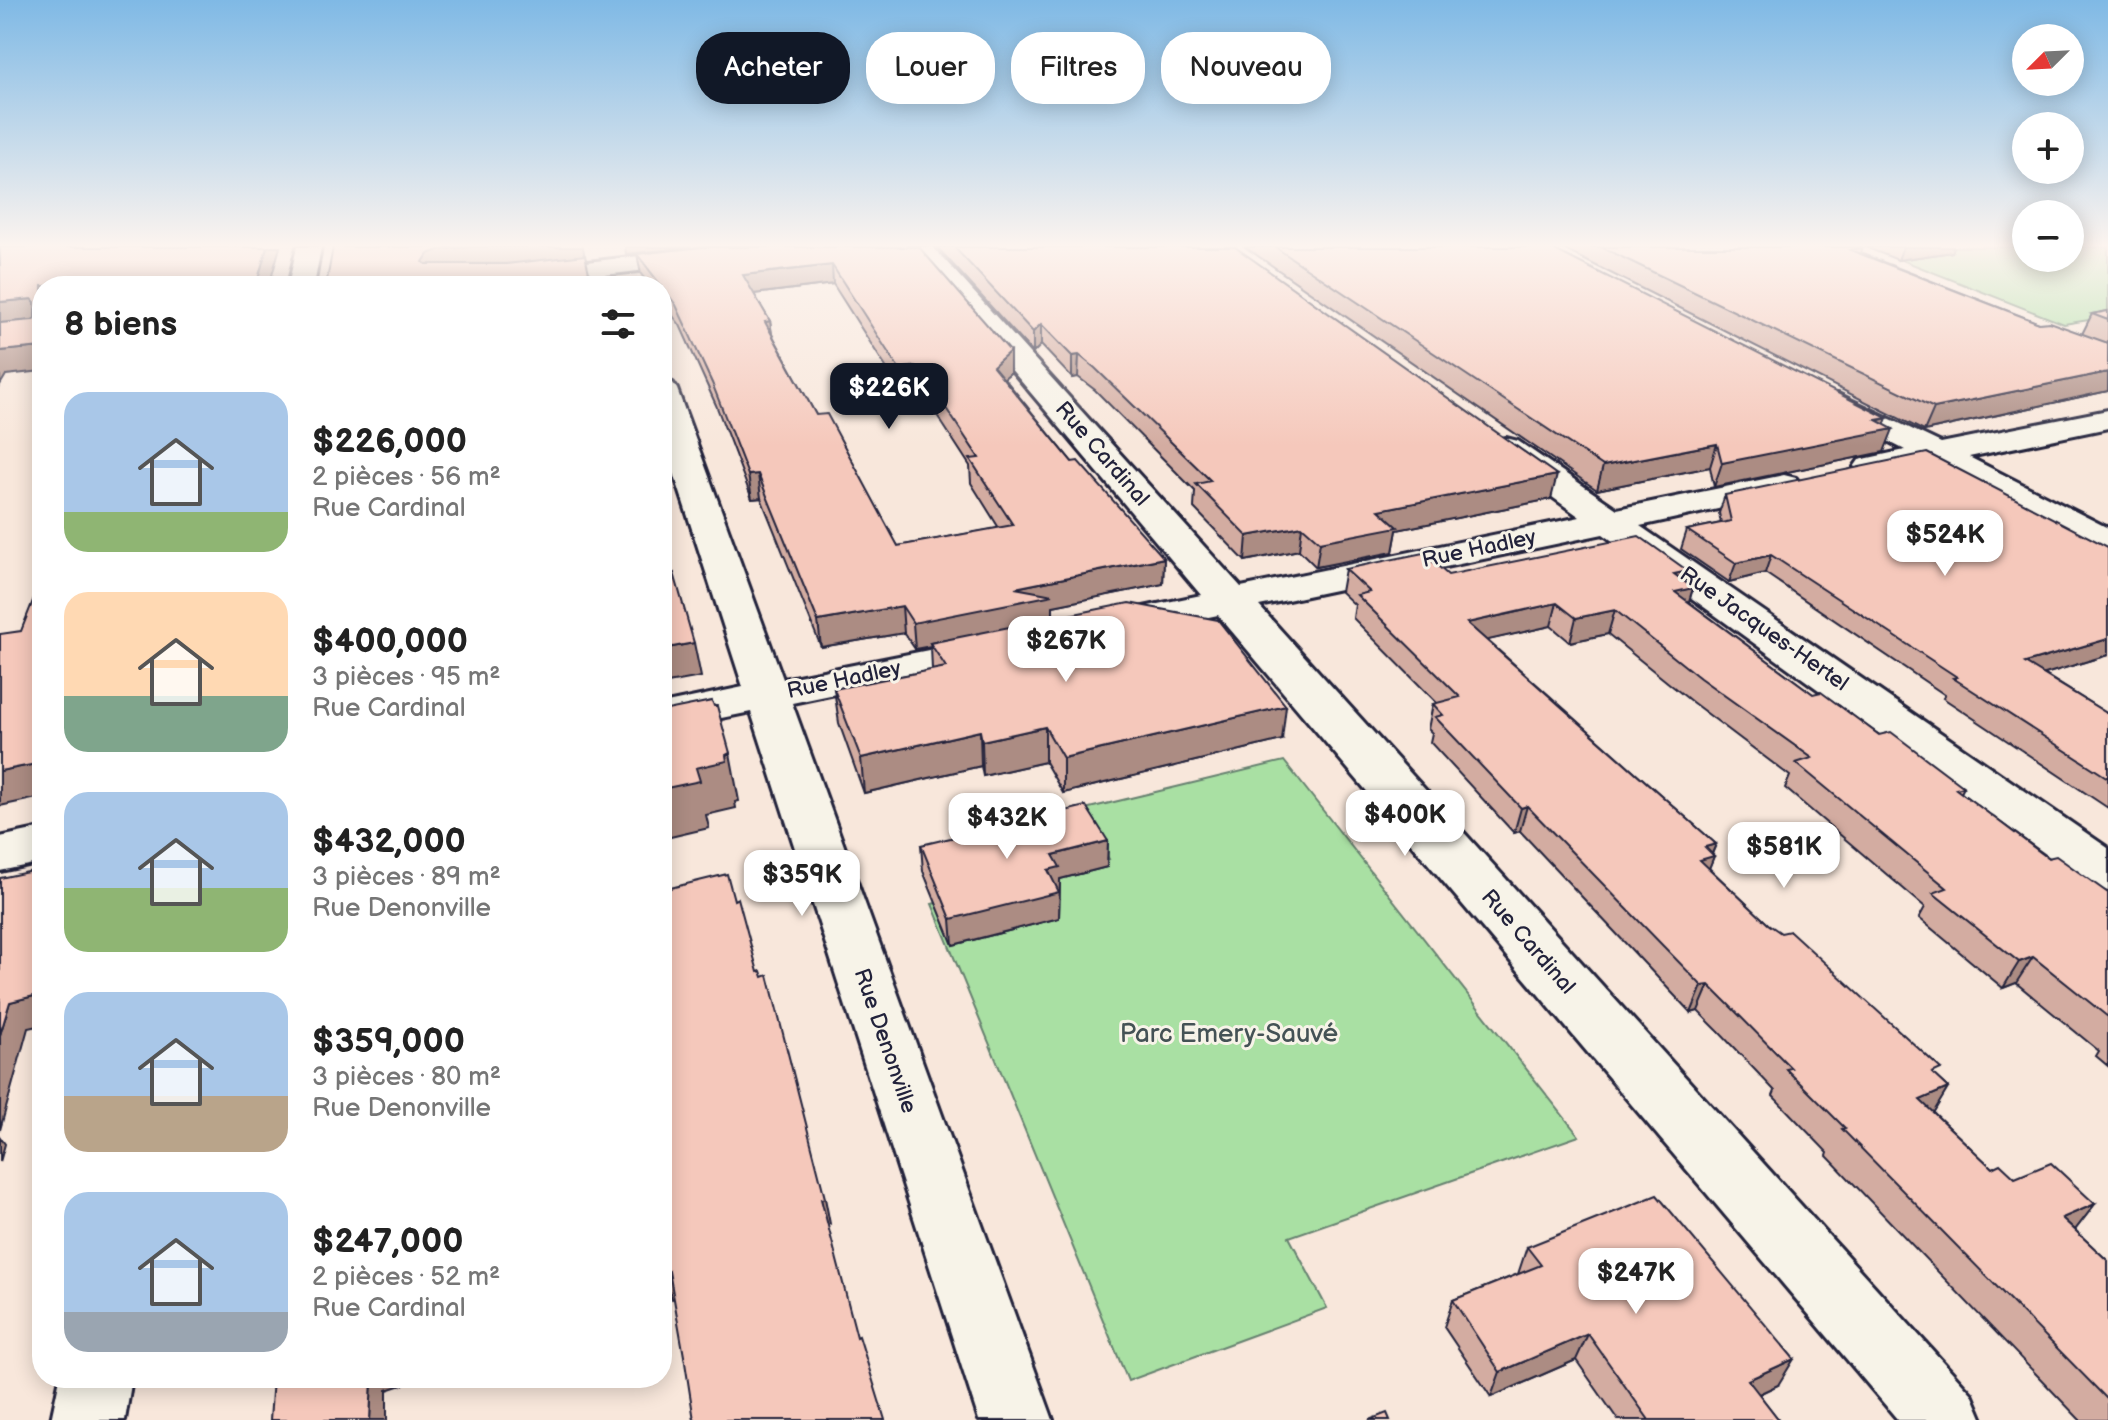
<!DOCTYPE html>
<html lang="fr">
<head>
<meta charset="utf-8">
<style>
  :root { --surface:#fff; --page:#f2f2f2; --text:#222; --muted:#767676; --accent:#111827 }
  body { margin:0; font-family:"Balsamiq Sans",sans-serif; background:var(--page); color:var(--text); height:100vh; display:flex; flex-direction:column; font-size:30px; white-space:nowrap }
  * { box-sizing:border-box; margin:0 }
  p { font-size:26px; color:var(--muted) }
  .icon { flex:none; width:44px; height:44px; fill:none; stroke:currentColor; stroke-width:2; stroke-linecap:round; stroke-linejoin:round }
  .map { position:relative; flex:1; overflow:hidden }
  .details { position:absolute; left:32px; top:276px; width:640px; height:1112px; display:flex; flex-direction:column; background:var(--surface); border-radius:32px; box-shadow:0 4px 20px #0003 }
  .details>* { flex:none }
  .top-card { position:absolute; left:696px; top:32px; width:760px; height:72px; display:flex; gap:16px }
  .needle { width:52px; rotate:246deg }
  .controls { position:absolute; left:2012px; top:24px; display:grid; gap:16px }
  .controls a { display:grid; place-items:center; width:72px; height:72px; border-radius:50%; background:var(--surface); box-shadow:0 4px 20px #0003; font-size:40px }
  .price { position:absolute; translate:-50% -68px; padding:0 18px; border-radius:16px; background:#fff; color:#222; font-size:26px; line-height:52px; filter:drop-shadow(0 2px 4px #0008) }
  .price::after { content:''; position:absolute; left:50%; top:48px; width:24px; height:18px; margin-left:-12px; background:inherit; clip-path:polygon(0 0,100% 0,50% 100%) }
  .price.current { background:var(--accent); color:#fff }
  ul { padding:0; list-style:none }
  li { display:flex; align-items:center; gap:24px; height:200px; padding:0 32px }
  li span { display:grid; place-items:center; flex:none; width:224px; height:160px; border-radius:24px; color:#555 }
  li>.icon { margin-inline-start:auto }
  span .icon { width:96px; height:96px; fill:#fffc; stroke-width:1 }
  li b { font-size:34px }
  h2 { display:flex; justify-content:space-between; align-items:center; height:96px; padding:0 32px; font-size:34px }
  .tag { padding:0 28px; border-radius:32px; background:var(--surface); box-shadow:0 4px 20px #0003; font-size:28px; line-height:72px }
  .tag.current { background:var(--accent); color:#fff }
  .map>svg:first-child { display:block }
</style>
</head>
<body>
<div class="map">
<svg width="2108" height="1420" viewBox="0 0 2108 1420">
  <rect width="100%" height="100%" fill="#f8e7db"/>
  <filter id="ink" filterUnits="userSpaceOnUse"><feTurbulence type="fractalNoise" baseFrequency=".0125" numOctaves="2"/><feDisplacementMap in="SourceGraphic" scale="16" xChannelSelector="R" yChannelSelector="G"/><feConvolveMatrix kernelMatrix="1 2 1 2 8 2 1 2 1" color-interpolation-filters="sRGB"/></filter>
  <g filter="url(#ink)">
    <g fill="#a9e0a3" stroke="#66816f" stroke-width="2">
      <path d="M1869,247H2026V258H2070V247H2108V317L2064,324Z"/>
      <path d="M1284,761L1579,1136L1289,1237L1327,1308L1128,1381L932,904L1109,859L1081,810Z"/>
    </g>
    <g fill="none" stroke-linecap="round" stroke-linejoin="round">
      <g stroke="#22223b" stroke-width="6">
        <g id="street">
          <path d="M297,247H321L314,286H288Z"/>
          <path d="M718,247H794L791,252L782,254L512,286H433L437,280L446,278Z"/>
          <path d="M908,247H933L1241,587L1580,517L1494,455L1490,448L1494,441L1506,438L1518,441L1617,509L1784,475L1796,478L1801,485L1796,492L1640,526L2108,848V891L2090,886L1603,534L1259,606L1972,1394L1983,1420H1898L1218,615L1119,636L1105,633L1099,624L1105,615L1201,595Z"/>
          <path d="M662,380L673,383L677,389L783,679L989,638L1004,641L1010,650L1004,659L989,662L792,703L1053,1420H979L751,712L662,730V704L743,687L662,436Z"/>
          <path d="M1838,394L1941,443L2108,410V428L1969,457L2108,528V553L2095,550L1932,465L1871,477L1859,474L1854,467L1859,460L1905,450L1827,410L1823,403L1827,396Z"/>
          <path d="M42,828V862L0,871V837Z"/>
          <path d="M60,1378H132L125,1420H51Z"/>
        </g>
      </g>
      <use href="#street" fill="#f7f3e8" fill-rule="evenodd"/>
    </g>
    <g fill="#d3aca1" stroke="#22223b" stroke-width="2" fill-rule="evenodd">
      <path d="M919,247L1010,373L1004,378L1072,462L1164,558L1163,584L1053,606V618L1282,740L1063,793L1045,762L983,776L981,766L864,793L839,723L834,689L932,670L931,646L915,649L904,633L821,647L761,498L752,499L716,405L680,325L662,302V286H650L641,274L637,254ZM833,284L901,391L916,388L935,412L970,466L971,483L999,528L898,546L816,415L772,334L770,321L754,294Z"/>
      <path d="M937,247H1235L1551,499L1397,530L1393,552L1316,567L1299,550L1245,561L1194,508L1195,491L1095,390L1078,377L1072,378L1041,345L1033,353Z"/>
      <path d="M1245,247H1549L1885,425L1884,452L1714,487L1710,467L1597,490Z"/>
      <path d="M1559,247H1860L1862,248L1860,253L2039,323L2082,334L2092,314L2108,311V391L1924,431Z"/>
      <path d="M1865,247H1954L1952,252L1898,260Z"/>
      <path d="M1725,495L2108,547V655L2044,674L2108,714V808L1943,698L1945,695L1765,573L1729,582L1681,549L1687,530L1721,523L1719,513Z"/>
      <path d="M1345,569L1448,575L1688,571L1685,582L1693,588L1689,602L1813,694L1964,787L1961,793L2048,858L2108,893V1066L2096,1056L2099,1051L2016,983L2003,988L1919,918L1925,907L1785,788L1790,776L1692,702L1608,634L1570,642L1551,626L1487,640L1716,844L1712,854L1714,856L1709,868L1768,924L1948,1088L1933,1112L1992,1168L2015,1178L2095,1204L2075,1230L2108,1261V1420H2080L1827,1156L1828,1153L1773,1096L1775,1091L1719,1032L1698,1011L1691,1013L1520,831L1514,833L1430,742L1432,733L1428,729L1433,704L1437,703L1353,618L1355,605L1341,592Z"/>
      <path d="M1108,841L1107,867L1060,879L1059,918L953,945L923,871L921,845Z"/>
      <path d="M1527,1247L1778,1385L1759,1394L1779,1420H1618L1576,1360L1491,1397L1444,1327L1453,1300L1518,1274Z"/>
    </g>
    <g fill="#ac8c83" stroke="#22223b" stroke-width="2">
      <path d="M267,247H280L269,286H256Z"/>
      <path d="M470,247H583L585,259L434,278L423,262L428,254L439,250Z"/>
      <path d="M625,247H691L626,254Z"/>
      <path d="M1903,247H1954L1952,252L1898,260Z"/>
      <path d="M832,265L833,284L745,295L743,275Z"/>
      <path d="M32,299L42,321L0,326V302Z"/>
      <path d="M770,321L773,342L765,322Z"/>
      <path d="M1041,324V345L1033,353V332Z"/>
      <path d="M42,347V371L6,375L0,385V351Z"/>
      <path d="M1010,351V373L994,387L993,366Z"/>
      <path d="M1079,355L1078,377L1072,378V356Z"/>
      <path d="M915,366L916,388L901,391L899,369Z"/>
      <path d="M2108,372V391L1924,431L1934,408Z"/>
      <path d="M1887,418L1882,431L1893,429L1884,452L1714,487L1722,463Z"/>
      <path d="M1717,444L1710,467L1597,490L1603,466Z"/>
      <path d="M758,474L761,498L752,499L748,475Z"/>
      <path d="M1557,475L1551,499L1397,530L1393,552L1316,567L1320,542L1379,510Z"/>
      <path d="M1302,526L1299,550L1245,561L1247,536Z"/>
      <path d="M1771,555L1765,573L1729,582L1736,563Z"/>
      <path d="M1164,558L1163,584L1053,606V621L930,643L931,646L915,649L913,623L1015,588Z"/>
      <path d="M1688,571L1682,590L1693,588L1686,611L1667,615L1674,574Z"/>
      <path d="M1557,603L1551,626L1462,646L1467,623Z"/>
      <path d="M902,606L904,633L821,647L818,621Z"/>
      <path d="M1615,610L1608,634L1570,642L1576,618Z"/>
      <path d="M2108,639V655L2015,683L2025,663Z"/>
      <path d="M694,643L701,677L662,684V649Z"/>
      <path d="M1286,706L1282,740L1063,793V758Z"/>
      <path d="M1045,727V762L983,776L982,741Z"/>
      <path d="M980,731L981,766L864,793L861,758Z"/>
      <path d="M730,753L739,801L735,802L736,808L706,815L709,828L662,839V789L696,768Z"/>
      <path d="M41,763L42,765V797L0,806V771Z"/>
      <path d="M1527,806L1520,831L1514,833L1521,808Z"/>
      <path d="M1108,841L1107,867L1060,879L1059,918L953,945L951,919L1048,870L1053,855Z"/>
      <path d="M1716,844L1711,856H1714L1704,881L1690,885L1705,847Z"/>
      <path d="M2033,957L2016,983L2003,988L2019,962Z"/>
      <path d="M1709,985L1698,1011L1691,1013L1702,986Z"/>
      <path d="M42,994V1025L28,1028L0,1130V1035L10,1002Z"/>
      <path d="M1948,1088L1932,1115L1920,1100Z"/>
      <path d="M0,1137L5,1144L0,1162Z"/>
      <path d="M825,1198L830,1224L825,1226L821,1199Z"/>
      <path d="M2095,1204L2075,1230L2062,1218Z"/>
      <path d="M662,1267L669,1271L677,1297L672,1299L670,1293L662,1296Z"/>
      <path d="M1588,1334L1576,1360L1491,1397L1500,1372Z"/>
      <path d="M1794,1359L1778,1385L1733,1406L1748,1380Z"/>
      <path d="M372,1378H423L387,1390V1420H370Z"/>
    </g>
    <g fill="#f5c8bb" stroke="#22223b" stroke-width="2" fill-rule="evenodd">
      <path d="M0,247H267L256,286H42V347L0,351V323L32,320L35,318V302L32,299L0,302Z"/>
      <path d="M333,247H470L439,250L428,254L423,262L426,264H506L585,255L592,286H326Z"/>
      <path d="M702,247H919L1010,351L993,366L1072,462L1078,461L1164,558L1015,588L1053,595L913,623L902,606L818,621L758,474L748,475L712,383L676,305L637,254ZM832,265L899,369L915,366L934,390L979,458L970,459L1013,525L898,546L827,414L816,415L765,322L770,321L743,275Z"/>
      <path d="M954,247H1235L1557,475L1379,510L1398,527L1320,542L1302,526L1247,536L1196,484L1211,481L1095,368L1079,355L1072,356L1041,324L1033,332Z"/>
      <path d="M1275,247H1549L1887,418L1876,420L1893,429L1722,463L1717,444L1603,466Z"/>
      <path d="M1601,247H1860L1862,248L1850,250L2039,323L2049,322L2108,343V372L1934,408Z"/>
      <path d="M2108,311V320L2092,314Z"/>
      <path d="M1927,453L2108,547V639L2025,663L2108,714V778L1953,678L1957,677L1771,555L1736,563L1687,530L1731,521L1725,495Z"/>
      <path d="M1639,536L1688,571L1674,574L1693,588L1675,592L1813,694L1821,692L1879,735L1891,732L1964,787L1956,789L2048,858L2056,856L2108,893V1017L2033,957L2019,962L1933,893L1947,888L1796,763L1812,758L1700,678L1615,610L1576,618L1557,603L1467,623L1716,844L1705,847L1714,856L1700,860L1768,924L1781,933L1790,931L1941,1069L1932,1073L1948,1088L1920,1100L1992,1168L2000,1164L2015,1178L2051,1163L2095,1204L2062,1218L2108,1261V1400L1842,1129L1845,1128L1786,1069L1791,1068L1730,1006L1709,985L1702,986L1527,806L1521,808L1435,717L1443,715L1433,704L1460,697L1357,595L1370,592L1345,569L1423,553L1448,575Z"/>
      <path d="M674,573L694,643L662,649V575Z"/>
      <path d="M42,578V769H38L41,763L0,771V634L21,631Z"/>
      <path d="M1129,603L1218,620L1286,706L1063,758L1045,727L982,741L980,731L861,758L834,689L946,667L930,643Z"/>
      <path d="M712,701L714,706H717L730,753L726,755L727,761L696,768L700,781L662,789V711Z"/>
      <path d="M1086,806L1108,841L1053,855L1060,867L1048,870L1059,892L951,919L921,845Z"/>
      <path d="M42,869V994L10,1002L0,1035V878Z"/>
      <path d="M727,874L734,900L738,898L758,972L761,971L763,977L768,975L825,1198L821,1199L857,1337L859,1336L885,1420H694L684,1356L669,1271L663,1273L662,1267V890Z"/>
      <path d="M1657,1195L1794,1359L1748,1380L1779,1420H1649L1588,1334L1500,1372L1453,1300L1541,1265L1527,1247Z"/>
      <path d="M273,1378H372L370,1420H270Z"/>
      <path d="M1387,1413L1390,1420H1369Z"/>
    </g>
  </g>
  <linearGradient id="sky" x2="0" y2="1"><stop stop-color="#7fb9e5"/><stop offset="0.55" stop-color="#fcf4ef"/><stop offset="1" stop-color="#fcf4ef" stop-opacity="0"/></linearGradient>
  <rect width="2108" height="446" fill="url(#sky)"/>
  <g text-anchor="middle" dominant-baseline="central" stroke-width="6" stroke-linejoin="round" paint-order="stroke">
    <g font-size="22" fill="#22223b" stroke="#f7f3e8">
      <text transform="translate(1102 454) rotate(49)">Rue Cardinal</text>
      <text transform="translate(1479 549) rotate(-12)">Rue Hadley</text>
      <text transform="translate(1764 629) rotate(35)">Rue Jacques-Hertel</text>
      <text transform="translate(844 680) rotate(-12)">Rue Hadley</text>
      <text transform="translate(1528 942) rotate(49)">Rue Cardinal</text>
      <text transform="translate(885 1041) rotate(71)">Rue Denonville</text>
    </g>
    <g font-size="26" fill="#445255" stroke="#f7f3e8">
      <text x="1229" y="1034">Parc Emery-Sauvé</text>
    </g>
  </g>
</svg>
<div class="controls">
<a><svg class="needle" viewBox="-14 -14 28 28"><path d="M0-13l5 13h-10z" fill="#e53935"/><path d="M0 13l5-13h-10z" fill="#767676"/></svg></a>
<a>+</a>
<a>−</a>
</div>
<b class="price current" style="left:889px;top:431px">$226K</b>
<b class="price" style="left:1945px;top:578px">$524K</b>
<b class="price" style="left:1066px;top:684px">$267K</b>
<b class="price" style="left:1405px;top:858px">$400K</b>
<b class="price" style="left:1007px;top:861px">$432K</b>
<b class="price" style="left:1784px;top:890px">$581K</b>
<b class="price" style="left:802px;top:918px">$359K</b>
<b class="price" style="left:1636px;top:1316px">$247K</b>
<div class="top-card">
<a class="tag current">Acheter</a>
<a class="tag">Louer</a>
<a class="tag">Filtres</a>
<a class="tag">Nouveau</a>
</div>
<section class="details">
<h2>8 biens<svg class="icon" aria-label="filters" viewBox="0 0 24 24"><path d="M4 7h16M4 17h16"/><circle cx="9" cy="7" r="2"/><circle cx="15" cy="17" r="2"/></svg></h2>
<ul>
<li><span style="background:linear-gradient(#a9c7e8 75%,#8fb573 0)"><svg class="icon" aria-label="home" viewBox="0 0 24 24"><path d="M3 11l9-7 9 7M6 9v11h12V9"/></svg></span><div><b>$226,000</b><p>2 pièces · 56 m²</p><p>Rue Cardinal</p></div></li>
<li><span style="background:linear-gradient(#ffd9b3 65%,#7fa58c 0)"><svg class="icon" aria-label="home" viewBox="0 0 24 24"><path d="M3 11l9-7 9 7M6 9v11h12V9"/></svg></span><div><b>$400,000</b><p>3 pièces · 95 m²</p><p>Rue Cardinal</p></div></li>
<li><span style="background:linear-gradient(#a9c7e8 60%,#8fb573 0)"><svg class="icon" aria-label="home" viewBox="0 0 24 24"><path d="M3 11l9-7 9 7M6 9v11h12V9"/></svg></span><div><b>$432,000</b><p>3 pièces · 89 m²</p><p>Rue Denonville</p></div></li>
<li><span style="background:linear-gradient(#a9c7e8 65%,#b9a48a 0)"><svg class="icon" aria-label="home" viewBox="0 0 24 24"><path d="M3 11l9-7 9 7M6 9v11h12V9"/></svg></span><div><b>$359,000</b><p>3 pièces · 80 m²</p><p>Rue Denonville</p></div></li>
<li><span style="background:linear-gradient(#a9c7e8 75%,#9aa5b1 0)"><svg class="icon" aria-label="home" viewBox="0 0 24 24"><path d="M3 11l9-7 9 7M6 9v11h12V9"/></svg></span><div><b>$247,000</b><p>2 pièces · 52 m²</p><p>Rue Cardinal</p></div></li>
</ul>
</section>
</div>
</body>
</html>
